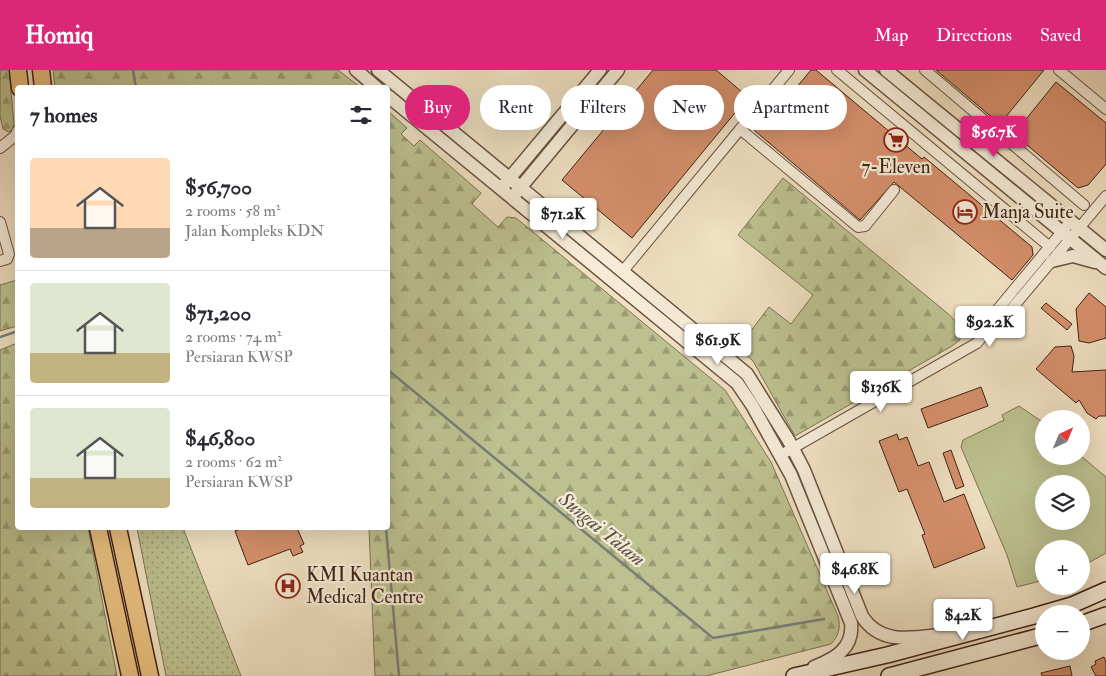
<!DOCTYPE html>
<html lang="en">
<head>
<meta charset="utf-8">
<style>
  :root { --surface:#fff; --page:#f7f7f7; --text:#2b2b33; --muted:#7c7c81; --line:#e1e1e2; --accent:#db2777 }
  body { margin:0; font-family:"IM FELL Double Pica",serif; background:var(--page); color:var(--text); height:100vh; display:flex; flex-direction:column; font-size:19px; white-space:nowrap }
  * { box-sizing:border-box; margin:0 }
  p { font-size:16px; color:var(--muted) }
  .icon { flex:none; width:28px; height:28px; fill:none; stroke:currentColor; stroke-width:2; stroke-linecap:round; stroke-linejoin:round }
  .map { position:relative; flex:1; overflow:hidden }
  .sheet { position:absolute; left:15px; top:15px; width:375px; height:445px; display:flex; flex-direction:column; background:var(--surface); border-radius:5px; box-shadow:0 5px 20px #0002 }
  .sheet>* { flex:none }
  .banner { position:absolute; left:405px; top:15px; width:475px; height:45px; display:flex; gap:10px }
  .needle { width:32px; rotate:44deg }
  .buttons { position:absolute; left:1035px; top:340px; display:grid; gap:10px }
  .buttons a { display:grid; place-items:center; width:55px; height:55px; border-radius:50%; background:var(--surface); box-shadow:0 5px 20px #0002; font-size:25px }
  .price { position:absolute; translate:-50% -42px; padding:0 11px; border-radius:5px; background:#fff; color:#222; font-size:16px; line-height:32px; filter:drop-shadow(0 1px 2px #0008) }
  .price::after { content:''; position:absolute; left:50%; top:30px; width:15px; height:11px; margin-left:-8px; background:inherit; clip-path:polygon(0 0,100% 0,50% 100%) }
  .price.active { background:var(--accent); color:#fff }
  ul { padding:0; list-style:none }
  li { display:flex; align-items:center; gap:15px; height:125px; padding:0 15px }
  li+li { border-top:1px solid var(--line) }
  li span { display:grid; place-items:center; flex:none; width:140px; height:100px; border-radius:5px; color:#555 }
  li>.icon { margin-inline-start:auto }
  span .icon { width:60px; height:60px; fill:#fffc; stroke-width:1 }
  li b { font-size:21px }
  h2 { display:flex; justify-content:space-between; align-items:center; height:60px; padding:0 15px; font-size:21px }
  .chip { padding:0 18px; border-radius:22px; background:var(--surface); box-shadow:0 5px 20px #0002; font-size:18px; line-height:45px }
  .chip.active { background:var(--accent); color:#fff }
  header { display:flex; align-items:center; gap:30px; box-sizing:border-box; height:70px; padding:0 25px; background:var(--accent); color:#fff }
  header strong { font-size:24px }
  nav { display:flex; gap:28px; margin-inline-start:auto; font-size:18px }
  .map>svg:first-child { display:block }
</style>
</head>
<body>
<header>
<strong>Homiq</strong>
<nav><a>Map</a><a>Directions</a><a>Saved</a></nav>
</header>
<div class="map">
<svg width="1106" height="606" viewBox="0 0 1106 606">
  <defs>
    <pattern id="grass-dots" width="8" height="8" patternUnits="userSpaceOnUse" patternTransform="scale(1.25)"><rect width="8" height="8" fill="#bdc190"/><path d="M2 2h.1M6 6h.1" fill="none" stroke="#9b9c74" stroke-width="1.8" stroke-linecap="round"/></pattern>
    <pattern id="forest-firs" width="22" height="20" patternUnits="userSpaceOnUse" patternTransform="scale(1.25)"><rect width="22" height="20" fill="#bdc190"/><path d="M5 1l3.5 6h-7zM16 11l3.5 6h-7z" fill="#9b9c74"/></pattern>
  </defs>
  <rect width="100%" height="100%" fill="#efe0c2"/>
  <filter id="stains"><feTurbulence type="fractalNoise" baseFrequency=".004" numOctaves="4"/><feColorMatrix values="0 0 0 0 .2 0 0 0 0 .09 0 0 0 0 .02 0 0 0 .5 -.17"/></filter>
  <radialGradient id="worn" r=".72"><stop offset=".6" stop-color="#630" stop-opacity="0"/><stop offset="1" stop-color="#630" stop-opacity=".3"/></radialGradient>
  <path fill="url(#grass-dots)" stroke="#7e7252" d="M137,458H183L241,606H166Z"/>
  <g fill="url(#forest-firs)" stroke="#7e7252">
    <path d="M0,0H9L14,54L12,60L9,62L3,59L0,46Z"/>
    <path d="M53,0H338L360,17H55Z"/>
    <path d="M388,41L407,58L401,64L414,76L420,70L481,123L472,134L498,157L507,147L516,148L725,320L771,392L838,546C841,558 839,565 831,574L706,606H375L369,458H388Z"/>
    <path d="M783,108L946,242C956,251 962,256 960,270L952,276L795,366L753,291L738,278L769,237L791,254L813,225L738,165Z"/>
    <path d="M17,210V256L0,261V215Z"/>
    <path d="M17,273L18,458H88L117,606H0V280Z"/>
  </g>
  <path fill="#bdc190" stroke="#7e7252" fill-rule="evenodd" d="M1019,336L1044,353V386H1081L1106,407V483L1081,497V479H1044V510L1017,517L1007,485L961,377L963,370L1004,350L1002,345ZM1044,414H1081V451H1044Z"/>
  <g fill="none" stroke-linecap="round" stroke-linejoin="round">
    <g stroke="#767e77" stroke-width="2.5">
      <path d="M133,0L136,18"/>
      <path d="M0,267L18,261"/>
      <path d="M388,300L713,568L824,549"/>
      <path d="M386,458L399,606"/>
    </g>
  </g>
  <g fill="#d5906c" stroke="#3f2215">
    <path d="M653,0H716L748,27L632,168L562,110Z"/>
    <path d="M811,0H816L922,89L924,87L1032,177L1033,185L1012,210L894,112L860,150L755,61L754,57L775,32L785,31Z"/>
    <path d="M936,0H1044L1000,54Z"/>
    <path d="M1056,12L1106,53V94L1088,115L1078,118L1014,64Z"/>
    <path d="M1089,223L1106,237V268L1089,273L1079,271L1076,239Z"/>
    <path d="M1046,233L1072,254L1067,260L1041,238Z"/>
    <path d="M1071,276L1074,286L1072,302L1106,300V346H1099L1096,349L1087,343L1079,330L1076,333L1036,299L1055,277Z"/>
    <path d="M981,317L988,336L928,358L921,339Z"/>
    <path d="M897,364L899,370L907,367L918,396L929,392L944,432L964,424L985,478L934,498L922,465L925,464L907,419L899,422L879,371Z"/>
    <path d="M951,380L964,416L956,419L943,383Z"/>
    <path d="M244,458H297L304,474L300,476L303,482L293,486L290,479L248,495L235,461Z"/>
    <path d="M1104,587L1106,592V606H1096L1091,597L1096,594L1095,591Z"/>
    <path d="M1070,596L1072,606H1042L1041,603Z"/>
  </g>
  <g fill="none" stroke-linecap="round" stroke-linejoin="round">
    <g stroke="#6b5240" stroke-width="12">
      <g id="minor">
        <path d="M837,0L1050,177"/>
        <path d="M925,0L1084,135"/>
        <path d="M1059,0L1106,39"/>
        <path d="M740,59L858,157L865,156L894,120"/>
        <path d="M0,78L15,66L18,60"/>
        <path d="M0,152L9,184L7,189L0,191"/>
        <path d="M623,201L789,0"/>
        <path d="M990,257H993L998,255L1106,126"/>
        <path d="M786,382L977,273L990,257L988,252L993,245L1071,151"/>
      </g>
    </g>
    <g stroke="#6b5240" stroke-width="15">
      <g id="tertiary">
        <path d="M356,0L377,18"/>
        <path d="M378,0L747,304L789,371L804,400L862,546C881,577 917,567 947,564"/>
        <path d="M865,0L1106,198"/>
        <path d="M886,0L1106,180"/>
        <path d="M388,26L737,313L752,335L791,405L851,553C854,579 834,589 814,597"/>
        <path d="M504,115L600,0"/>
        <path d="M516,123L618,0"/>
        <path d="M1052,191L1073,186L1095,192"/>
      </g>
    </g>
    <g stroke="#3f2215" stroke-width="18">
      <g id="secondary">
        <path d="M1081,554L1106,545"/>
        <path d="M794,606L887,585L1034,546L1072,535L1106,520"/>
        <path d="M889,606L1044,565"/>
      </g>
    </g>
    <g stroke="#3f2215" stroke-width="19">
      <g id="primary">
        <path d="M18,0L20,18"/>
        <path d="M41,0L43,18"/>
        <path d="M98,458L130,606"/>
        <path d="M118,458L150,606"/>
      </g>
    </g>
    <use href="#minor" stroke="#f5ebd7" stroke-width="10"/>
    <use href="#tertiary" stroke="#f5ebd7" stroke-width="12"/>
    <use href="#secondary" stroke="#f5ebd7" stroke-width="15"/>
    <use href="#primary" stroke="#e8c081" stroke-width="16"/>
  </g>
  <defs>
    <g id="supermarket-ring" transform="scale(1.25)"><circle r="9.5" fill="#f5ebd7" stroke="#8f2418" stroke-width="1.5"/><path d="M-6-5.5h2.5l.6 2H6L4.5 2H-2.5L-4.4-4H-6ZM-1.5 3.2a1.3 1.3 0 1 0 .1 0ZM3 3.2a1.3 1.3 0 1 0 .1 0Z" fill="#8f2418"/></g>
    <g id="hotel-ring" transform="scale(1.25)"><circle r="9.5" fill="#f5ebd7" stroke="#8f2418" stroke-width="1.5"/><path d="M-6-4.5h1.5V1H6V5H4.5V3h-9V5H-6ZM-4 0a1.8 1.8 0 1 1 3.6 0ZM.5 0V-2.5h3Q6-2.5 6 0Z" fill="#8f2418"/></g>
    <g id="hospital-ring" transform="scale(1.25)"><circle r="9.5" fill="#f5ebd7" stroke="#8f2418" stroke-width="1.5"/><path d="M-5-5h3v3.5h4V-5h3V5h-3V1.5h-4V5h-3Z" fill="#8f2418"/></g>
  </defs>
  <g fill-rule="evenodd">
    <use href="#supermarket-ring" x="896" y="70"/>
    <use href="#hotel-ring" x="965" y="142"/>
    <use href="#hospital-ring" x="288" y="516"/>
  </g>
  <g text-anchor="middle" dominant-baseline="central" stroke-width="4.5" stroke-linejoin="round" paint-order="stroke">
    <g font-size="19" fill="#3f2215" stroke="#f5ebd7" text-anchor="start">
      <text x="896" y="97" text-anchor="middle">7-Eleven</text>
      <text x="982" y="142">Manja Suite</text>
      <text x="306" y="505">KMI Kuantan<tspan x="306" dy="22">Medical Centre</tspan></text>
    </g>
    <g font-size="20" font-style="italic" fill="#5b5046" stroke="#f5ebd7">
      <text transform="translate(602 459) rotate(39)">Sungai Talam</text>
    </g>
  </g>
  <rect width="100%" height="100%" filter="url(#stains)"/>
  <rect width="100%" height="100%" fill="url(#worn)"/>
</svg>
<div class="buttons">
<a><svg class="needle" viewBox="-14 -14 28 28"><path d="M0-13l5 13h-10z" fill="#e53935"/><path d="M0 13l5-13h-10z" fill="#7c7c81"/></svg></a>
<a><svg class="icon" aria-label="layers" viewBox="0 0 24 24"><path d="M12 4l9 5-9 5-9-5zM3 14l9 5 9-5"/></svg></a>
<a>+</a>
<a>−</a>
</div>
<b class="price active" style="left:994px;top:88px">$56.7K</b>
<b class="price" style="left:563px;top:170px">$71.2K</b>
<b class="price" style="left:990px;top:278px">$92.2K</b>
<b class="price" style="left:718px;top:296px">$61.9K</b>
<b class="price" style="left:881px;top:343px">$136K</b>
<b class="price" style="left:855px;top:525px">$46.8K</b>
<b class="price" style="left:963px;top:571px">$42K</b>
<div class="banner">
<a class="chip active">Buy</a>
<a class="chip">Rent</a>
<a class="chip">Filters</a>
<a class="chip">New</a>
<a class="chip">Apartment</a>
</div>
<section class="sheet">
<h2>7 homes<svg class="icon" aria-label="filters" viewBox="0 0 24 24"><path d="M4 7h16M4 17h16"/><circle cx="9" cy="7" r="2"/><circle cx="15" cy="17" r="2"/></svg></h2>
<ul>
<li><span style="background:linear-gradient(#ffd9b3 70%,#b9a48a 0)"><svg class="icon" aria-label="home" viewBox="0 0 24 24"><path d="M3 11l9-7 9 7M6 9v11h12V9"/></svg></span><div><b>$56,700</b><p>2 rooms · 58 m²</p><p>Jalan Kompleks KDN</p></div></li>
<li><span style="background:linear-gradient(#dfe7d0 70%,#c2b280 0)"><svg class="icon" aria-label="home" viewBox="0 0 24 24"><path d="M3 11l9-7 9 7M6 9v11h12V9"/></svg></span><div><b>$71,200</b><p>2 rooms · 74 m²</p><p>Persiaran KWSP</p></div></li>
<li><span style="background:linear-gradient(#dfe7d0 70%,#c2b280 0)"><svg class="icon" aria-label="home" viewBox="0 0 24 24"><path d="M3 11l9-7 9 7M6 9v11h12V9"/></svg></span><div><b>$46,800</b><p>2 rooms · 62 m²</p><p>Persiaran KWSP</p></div></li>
</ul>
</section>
</div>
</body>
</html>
